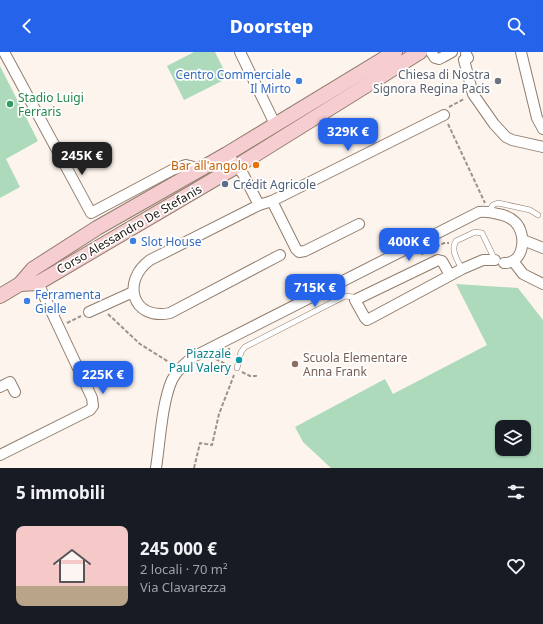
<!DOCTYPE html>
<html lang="it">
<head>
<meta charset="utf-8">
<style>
  :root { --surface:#171b24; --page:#242831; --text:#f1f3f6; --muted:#9ea1a6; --line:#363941; --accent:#2563eb }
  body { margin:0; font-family:"Noto Sans",sans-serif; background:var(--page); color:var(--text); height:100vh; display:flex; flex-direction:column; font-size:15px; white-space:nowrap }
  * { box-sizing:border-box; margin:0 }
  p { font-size:13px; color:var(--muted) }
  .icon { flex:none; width:22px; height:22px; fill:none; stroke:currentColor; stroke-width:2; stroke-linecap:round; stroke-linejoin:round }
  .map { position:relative; height:416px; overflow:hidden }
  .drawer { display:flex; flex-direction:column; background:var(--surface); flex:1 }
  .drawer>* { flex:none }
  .controls { position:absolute; left:495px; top:368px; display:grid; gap:8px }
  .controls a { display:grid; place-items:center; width:36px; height:36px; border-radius:8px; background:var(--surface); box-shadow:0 1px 3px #0004; font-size:20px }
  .price { position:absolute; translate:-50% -34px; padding:0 9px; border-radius:8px; background:var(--accent); color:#fff; font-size:13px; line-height:26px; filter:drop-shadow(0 1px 2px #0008) }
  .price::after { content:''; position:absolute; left:50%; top:24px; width:12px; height:9px; margin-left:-6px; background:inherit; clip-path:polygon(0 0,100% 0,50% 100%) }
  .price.active { background:#222; color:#fff }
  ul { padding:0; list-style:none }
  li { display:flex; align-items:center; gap:12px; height:100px; padding:0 16px }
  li+li { border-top:1px solid var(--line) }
  li span { display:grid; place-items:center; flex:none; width:112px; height:80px; border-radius:8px; color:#555 }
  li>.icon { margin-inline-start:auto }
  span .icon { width:48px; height:48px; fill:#fffc; stroke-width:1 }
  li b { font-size:17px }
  h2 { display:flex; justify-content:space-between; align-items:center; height:48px; padding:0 16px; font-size:17px }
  header { display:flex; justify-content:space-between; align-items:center; height:52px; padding:0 16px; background:var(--accent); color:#fff; font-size:18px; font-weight:800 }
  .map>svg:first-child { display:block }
</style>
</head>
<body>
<header><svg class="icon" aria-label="back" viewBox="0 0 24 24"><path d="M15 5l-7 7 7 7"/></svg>Doorstep<svg class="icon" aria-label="search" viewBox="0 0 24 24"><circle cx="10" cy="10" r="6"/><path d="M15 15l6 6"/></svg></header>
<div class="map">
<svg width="543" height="416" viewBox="0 0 543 416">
  <rect width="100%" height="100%" fill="#fdf4ed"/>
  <g fill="#acdaba" fill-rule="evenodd">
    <path d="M194,0H215L228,26L184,48L167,14Z"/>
    <path d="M0,14L38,89L6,107L20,135L0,146Z"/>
    <path d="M456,232L518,236L543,268V416H331L303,390L295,375L385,327L393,342L487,293ZM502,375H524V397H502Z"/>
  </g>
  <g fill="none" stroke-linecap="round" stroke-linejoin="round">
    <g stroke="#917d6c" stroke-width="6">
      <g id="lane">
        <path d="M489,159L493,153L498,151L530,158L538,163"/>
        <path d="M462,217C458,209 450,198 456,189L475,180L482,181L495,208"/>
        <path d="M237,316L241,300L245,295L345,244L353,245L355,248"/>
      </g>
    </g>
    <g stroke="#917d6c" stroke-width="12">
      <g id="street">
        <path d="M4,0L91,161L172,118L186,113L202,117"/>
        <path d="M240,0L275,72"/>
        <path d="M431,0L435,6L439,7L443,5L452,0"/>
        <path d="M521,0L537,66L543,77"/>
        <path d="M466,2L468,6L464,8L473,42L494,72L506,85L512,88L543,95"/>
        <path d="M227,102L243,122L259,153L150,208C121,229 132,269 170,261L280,203"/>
        <path d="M272,149L296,197L299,200L305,199L359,172"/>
        <path d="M259,153L272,149L444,63"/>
        <path d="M523,188L543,196"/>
        <path d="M513,209L523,222L543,232"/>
        <path d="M450,223L442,209L438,208L355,248L365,266L367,268L369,267L462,217L483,208H495"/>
        <path d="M89,260L133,240"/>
        <path d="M0,335L10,330L15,340"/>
        <path d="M0,403L90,358L93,354L92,346L38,231"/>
        <path d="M156,416C160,390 162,350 172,328C177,318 185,311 193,305L479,160C486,159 491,160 498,162C504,163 510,165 515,170C527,181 525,212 504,211"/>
      </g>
    </g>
    <g stroke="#917d6c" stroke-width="16">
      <g id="secondary">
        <path d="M20,232L38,231L237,114L420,0"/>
        <path d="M0,244L20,232L33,217L97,176L227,102L395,0"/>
      </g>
    </g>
    <g stroke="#9c938c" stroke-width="2" stroke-dasharray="4 2" stroke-linecap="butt">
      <path d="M449,55L464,47"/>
      <path d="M448,72L485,151"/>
      <path d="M421,200L422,202L444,191H449"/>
      <path d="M108,262L140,292L172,312"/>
      <path d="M67,271L81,264"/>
      <path d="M229,296V299L216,307L231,315"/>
      <path d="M242,320L250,324H256V322"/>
      <path d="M194,416L200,391L212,393L219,362L234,323"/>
    </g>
    <use href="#lane" stroke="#fff" stroke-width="5"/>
    <use href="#street" stroke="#fff" stroke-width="10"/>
    <use href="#secondary" stroke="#f6cdd0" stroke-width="14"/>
  </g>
  <g fill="#3f7fe0" stroke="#fff" stroke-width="1.5">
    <circle cx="299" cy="29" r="4"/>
    <circle cx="133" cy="189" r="4"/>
    <circle cx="27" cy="249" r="4"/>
  </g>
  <circle fill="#6b7280" stroke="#fff" stroke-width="1.5" cx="498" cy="29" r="4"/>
  <circle fill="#2e9e5b" stroke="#fff" stroke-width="1.5" cx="10" cy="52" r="4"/>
  <circle fill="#e8710a" stroke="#fff" stroke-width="1.5" cx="256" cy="113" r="4"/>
  <circle fill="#5c6f8a" stroke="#fff" stroke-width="1.5" cx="225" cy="132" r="4"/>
  <circle fill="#0f9aa8" stroke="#fff" stroke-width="1.5" cx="239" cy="308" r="4"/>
  <circle fill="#8d6e63" stroke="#fff" stroke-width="1.5" cx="295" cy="312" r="4"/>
  <g text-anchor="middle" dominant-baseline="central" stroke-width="3.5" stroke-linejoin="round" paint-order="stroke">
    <g font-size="12" fill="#366cbe" stroke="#fff" text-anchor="start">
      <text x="291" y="22" text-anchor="end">Centro Commerciale<tspan x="291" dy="14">Il Mirto</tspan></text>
      <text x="141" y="189">Slot House</text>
      <text x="35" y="242">Ferramenta<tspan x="35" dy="14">Gielle</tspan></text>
    </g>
    <g font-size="12" fill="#5b616d" stroke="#fff" text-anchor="end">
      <text x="490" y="22">Chiesa di Nostra<tspan x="490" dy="14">Signora Regina Pacis</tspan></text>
    </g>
    <g font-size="12" fill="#27864d" stroke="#fff" text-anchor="start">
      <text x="18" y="45">Stadio Luigi<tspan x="18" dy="14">Ferraris</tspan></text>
    </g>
    <g font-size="12" fill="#c56008" stroke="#fff" text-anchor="end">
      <text x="248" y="113">Bar all'angolo</text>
    </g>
    <g font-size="12" fill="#4e5e75" stroke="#fff" text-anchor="start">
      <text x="233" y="132">Crédit Agricole</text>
    </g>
    <g font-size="12" fill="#1f1710" stroke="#fff">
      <text transform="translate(129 177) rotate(-30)">Corso Alessandro De Stefanis</text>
    </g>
    <g font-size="12" fill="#0d838f" stroke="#fff" text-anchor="end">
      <text x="231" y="301">Piazzale<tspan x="231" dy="14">Paul Valery</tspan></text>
    </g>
    <g font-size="12" fill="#785e54" stroke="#fff" text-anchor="start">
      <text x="303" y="305">Scuola Elementare<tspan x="303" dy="14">Anna Frank</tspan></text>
    </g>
  </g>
</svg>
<div class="controls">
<a><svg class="icon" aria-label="layers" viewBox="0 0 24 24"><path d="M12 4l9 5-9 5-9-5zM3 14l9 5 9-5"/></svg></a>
</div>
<b class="price" style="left:348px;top:100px">329K €</b>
<b class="price active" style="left:82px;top:124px">245K €</b>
<b class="price" style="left:409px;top:210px">400K €</b>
<b class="price" style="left:315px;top:256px">715K €</b>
<b class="price" style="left:103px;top:343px">225K €</b>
</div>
<section class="drawer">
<h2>5 immobili<svg class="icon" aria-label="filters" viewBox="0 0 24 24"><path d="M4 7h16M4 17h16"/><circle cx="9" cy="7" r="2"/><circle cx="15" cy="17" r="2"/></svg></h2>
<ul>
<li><span style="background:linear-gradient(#f6c9c9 75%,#b9a48a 0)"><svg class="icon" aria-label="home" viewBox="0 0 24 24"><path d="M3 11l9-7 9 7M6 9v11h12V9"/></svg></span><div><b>245 000 €</b><p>2 locali · 70 m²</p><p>Via Clavarezza</p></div><svg class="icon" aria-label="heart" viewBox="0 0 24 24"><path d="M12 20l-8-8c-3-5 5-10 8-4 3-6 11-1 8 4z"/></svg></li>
</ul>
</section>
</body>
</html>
